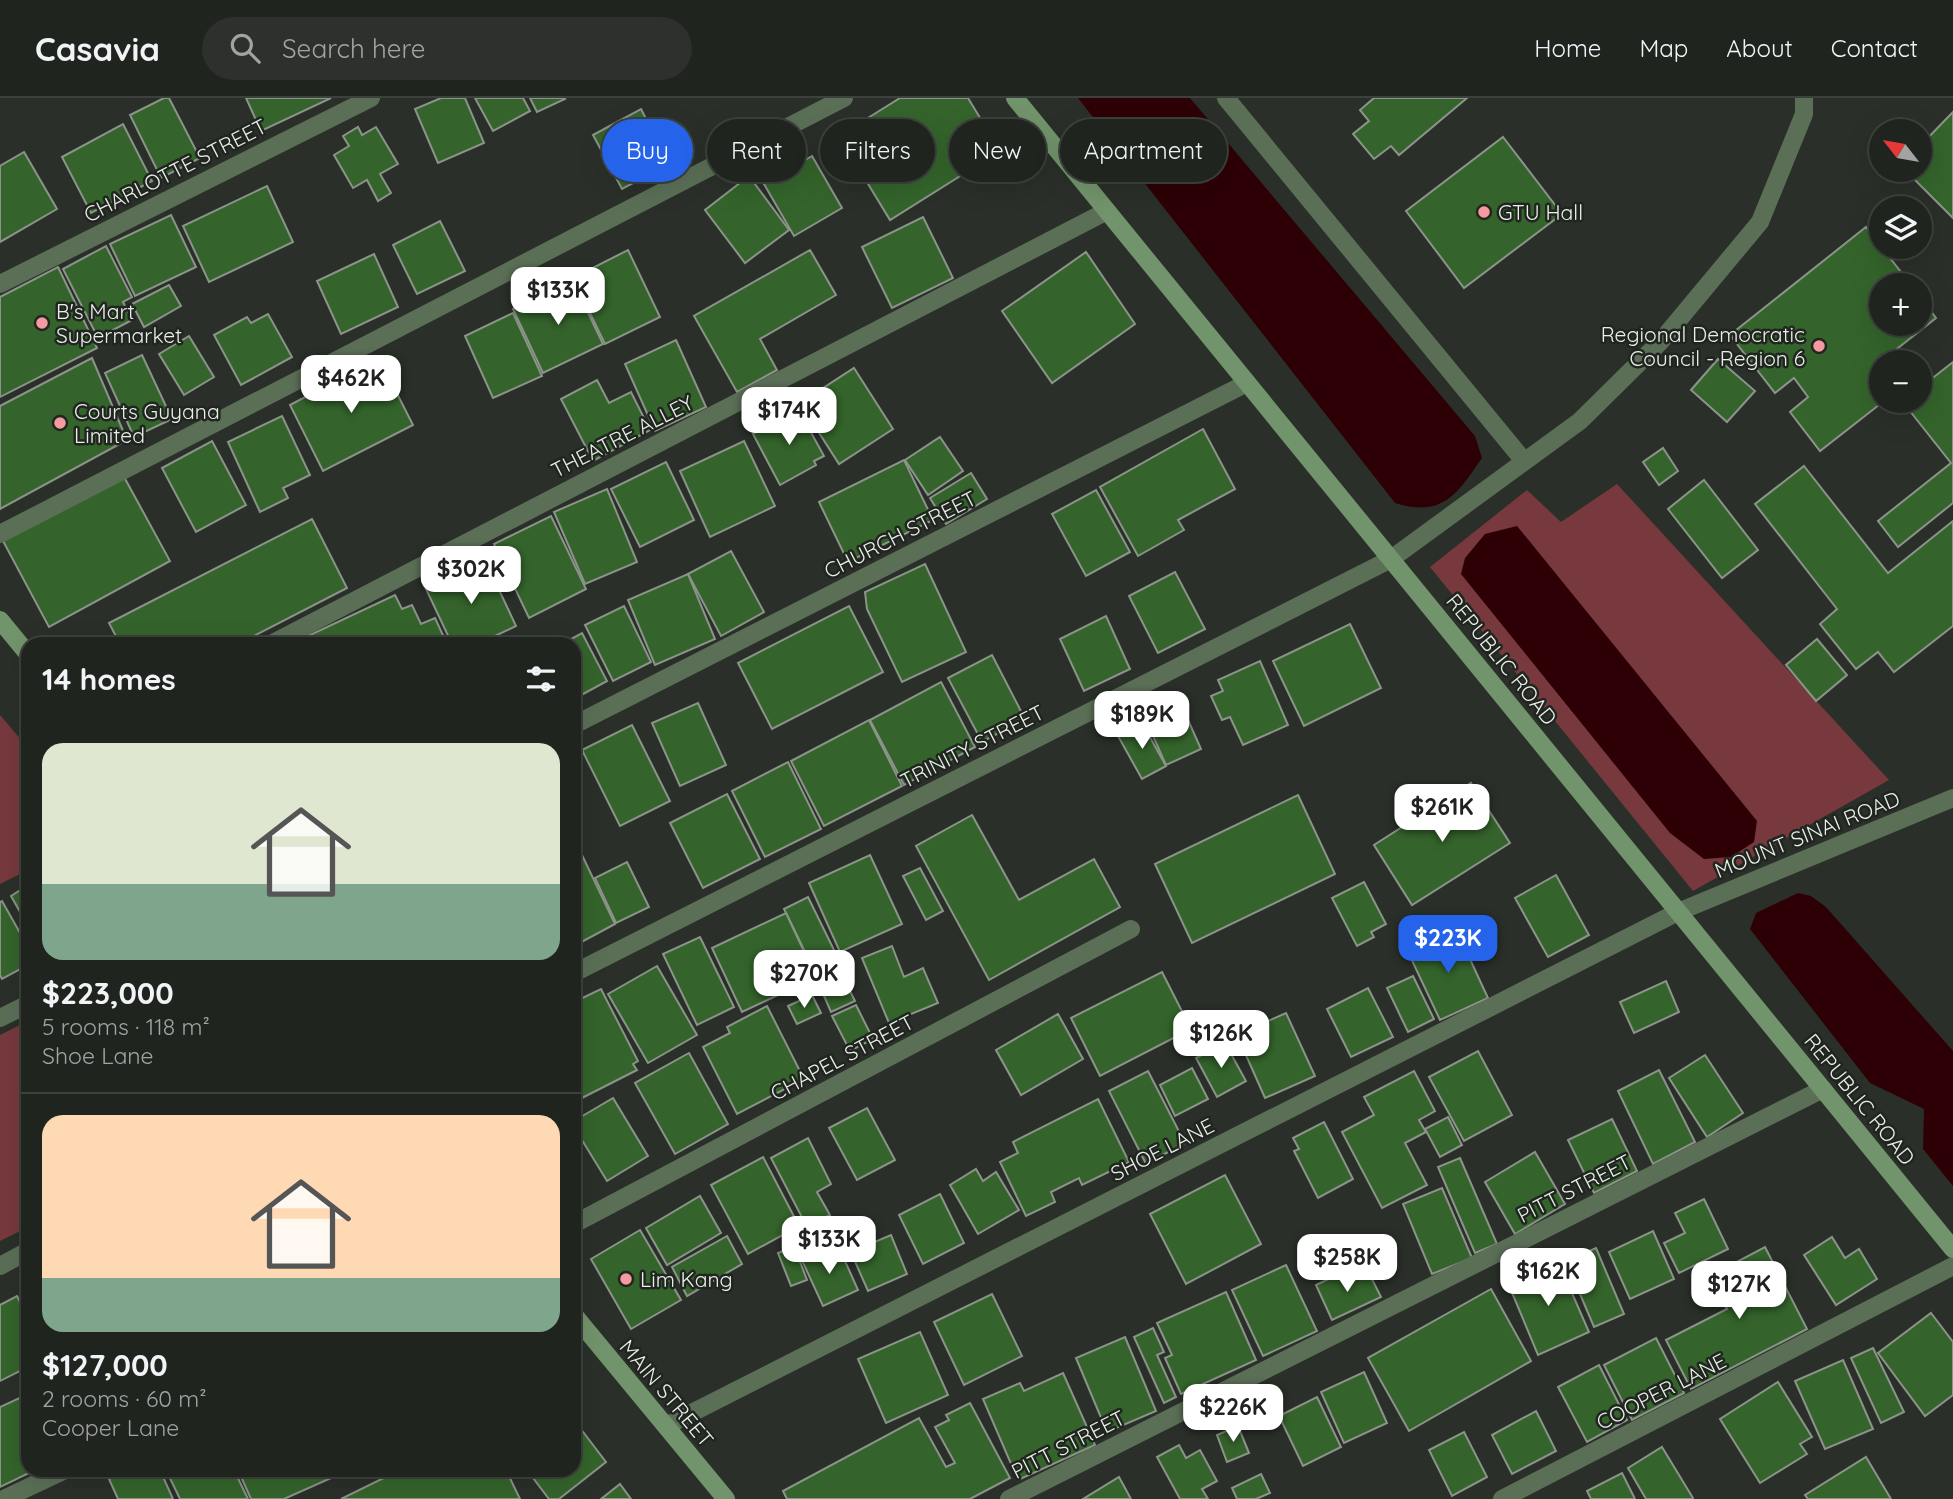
<!DOCTYPE html>
<html lang="en">
<head>
<meta charset="utf-8">
<style>
  :root { --surface:#20241f; --page:#2d302c; --text:#f1f3f6; --muted:#a2a4a4; --line:#3d413d; --accent:#2563eb }
  body { margin:0; font-family:Quicksand,sans-serif; background:var(--page); color:var(--text); height:100vh; display:flex; flex-direction:column; font-size:26px; white-space:nowrap }
  * { box-sizing:border-box; margin:0 }
  p { font-size:23px; color:var(--muted) }
  .icon { flex:none; width:38px; height:38px; fill:none; stroke:currentColor; stroke-width:2; stroke-linecap:round; stroke-linejoin:round }
  .map { position:relative; flex:1; overflow:hidden }
  .sheet { position:absolute; left:21px; top:539px; width:560px; height:840px; display:flex; flex-direction:column; background:var(--surface); border-radius:21px; box-shadow:0 7px 28px #0002,0 0 0 2px var(--line) }
  .sheet>* { flex:none }
  .hud { position:absolute; left:602px; top:21px; width:665px; height:63px; display:flex; gap:14px }
  .needle { width:46px; rotate:301deg }
  .fabs { position:absolute; left:1869px; top:21px; display:grid; gap:14px }
  .fabs a { display:grid; place-items:center; width:63px; height:63px; border-radius:50%; background:var(--surface); box-shadow:0 7px 28px #0002,0 0 0 2px var(--line); font-size:35px }
  .price { position:absolute; translate:-50% -60px; padding:0 16px; border-radius:14px; background:#fff; color:#222; font-size:23px; line-height:46px; filter:drop-shadow(0 2px 4px #0008) }
  .price::after { content:''; position:absolute; left:50%; top:42px; width:21px; height:16px; margin-left:-10px; background:inherit; clip-path:polygon(0 0,100% 0,50% 100%) }
  .price.selected { background:var(--accent); color:#fff }
  ul { padding:0; list-style:none }
  li { display:grid; align-content:center; gap:14px; height:371px; padding:0 21px }
  li+li { border-top:2px solid var(--line) }
  li span { display:grid; place-items:center; height:217px; border-radius:21px; color:#555 }
  li>.icon { margin-inline-start:auto }
  span .icon { width:126px; height:126px; fill:#fffc; stroke-width:1 }
  li b { font-size:30px }
  h2 { display:flex; justify-content:space-between; align-items:center; height:84px; padding:0 21px; font-size:30px }
  .tag { padding:0 24px; border-radius:32px; background:var(--surface); box-shadow:0 7px 28px #0002,0 0 0 2px var(--line); font-size:24px; line-height:63px }
  .tag.selected { background:var(--accent); color:#fff }
  header { display:flex; align-items:center; gap:42px; box-sizing:border-box; height:98px; padding:0 35px; background:var(--surface); border-bottom:2px solid var(--line) }
  header strong { font-size:33px }
  nav { display:flex; gap:38px; margin-inline-start:auto; font-size:24px }
  .search { width:490px; height:63px; background:var(--page); display:flex; align-items:center; gap:18px; box-sizing:border-box; padding:0 24px; border-radius:38px; color:var(--muted); font-size:26px }
  .map>svg:first-child { display:block }
</style>
</head>
<body>
<header>
<strong>Casavia</strong>
<div class="search"><svg class="icon" aria-label="search" viewBox="0 0 24 24"><circle cx="10" cy="10" r="6"/><path d="M15 15l6 6"/></svg>Search here</div>
<nav><a>Home</a><a>Map</a><a>About</a><a>Contact</a></nav>
</header>
<div class="map">
<svg width="1953" height="1401" viewBox="0 0 1953 1401">
  <rect width="100%" height="100%" fill="#2a3029"/>
  <g fill="#77393d">
    <path d="M1617,386L1889,682L1693,793L1430,469L1527,392L1561,424Z"/>
    <path d="M0,617L28,650V772L0,786Z"/>
    <path d="M28,923V935L20,939L28,956V1129L0,1143V937Z"/>
  </g>
  <g fill="#2d0005">
    <path d="M1078,0H1190L1475,338L1482,360C1457,396 1443,420 1395,405Z"/>
    <path d="M1517,428L1757,723L1754,744L1731,759L1704,761L1670,735L1461,476L1465,460L1485,436Z"/>
    <path d="M1798,795L1811,798L1826,809L1953,953V1088L1923,1051L1924,1011L1870,985L1750,831L1756,815Z"/>
  </g>
  <g fill="#34642b" stroke="#8c938a" stroke-width="2">
    <path d="M164,0H169L200,60L161,80L130,17Z"/>
    <path d="M246,0H331L261,33Z"/>
    <path d="M441,0H465L484,45L438,65L415,11Z"/>
    <path d="M475,0H523L530,13L493,33Z"/>
    <path d="M530,0H564L565,1L537,14Z"/>
    <path d="M900,0H968L1000,53L890,122L839,38Z"/>
    <path d="M1374,0H1467L1399,57L1391,48L1374,61L1353,36L1369,23L1360,12Z"/>
    <path d="M641,11L669,66L622,91L593,37Z"/>
    <path d="M1953,14V120L1905,72H1920V48Z"/>
    <path d="M123,26L152,83L91,115L62,59Z"/>
    <path d="M358,29L362,37L376,29L398,66L380,76L391,95L378,103L367,82L353,90L334,57L349,48L343,38Z"/>
    <path d="M1503,39L1562,116L1464,190L1406,113Z"/>
    <path d="M24,54L57,111L0,144V68Z"/>
    <path d="M812,58L842,110L794,138L764,86Z"/>
    <path d="M749,78L789,132L745,165L705,112Z"/>
    <path d="M267,88L293,144L209,184L183,128Z"/>
    <path d="M171,117L196,169L135,198L110,146Z"/>
    <path d="M923,119L953,180L892,210L862,149Z"/>
    <path d="M440,123L465,173L417,196L393,147Z"/>
    <path d="M1866,129L1911,187H1881V226H1920V198L1936,220L1888,258L1893,264H1881V303H1884L1820,353L1790,314L1808,299L1794,280L1775,295L1730,237Z"/>
    <path d="M106,148L132,199L123,204L132,222L98,240L63,171Z"/>
    <path d="M628,152L660,219L605,246L573,180Z"/>
    <path d="M810,152L836,197L760,241L777,272L737,294L694,218Z"/>
    <path d="M1086,154L1135,226L1052,285L1002,213Z"/>
    <path d="M374,156L398,209L341,236L317,183Z"/>
    <path d="M58,169L97,250L0,299V199Z"/>
    <path d="M573,183L603,246L543,275L513,211Z"/>
    <path d="M169,187L181,208L144,229L132,206Z"/>
    <path d="M513,215L542,278L493,300L465,238Z"/>
    <path d="M268,216L292,259L241,287L214,237L247,219L251,225Z"/>
    <path d="M189,238L214,279L184,297L159,256Z"/>
    <path d="M676,242L706,309L655,333L625,266Z"/>
    <path d="M142,257L172,321L134,339L105,275Z"/>
    <path d="M92,260L127,342L0,411V308Z"/>
    <path d="M379,260L413,327L323,373L290,307Z"/>
    <path d="M1718,261L1755,293L1727,324L1691,292Z"/>
    <path d="M1953,264V405L1898,449L1878,423L1951,365L1902,303H1920V290Z"/>
    <path d="M854,270L893,331L839,366L800,305Z"/>
    <path d="M597,282L609,305L631,294L650,332L593,363L561,301Z"/>
    <path d="M798,311L824,358L814,363L816,367L780,387L753,336Z"/>
    <path d="M282,318L310,377L283,390L288,400L260,414L228,344Z"/>
    <path d="M1203,331L1235,391L1178,422L1184,432L1138,458L1100,389Z"/>
    <path d="M940,339L963,373L928,397L905,362Z"/>
    <path d="M212,343L246,407L196,434L162,370Z"/>
    <path d="M744,343L775,408L710,439L680,373Z"/>
    <path d="M1663,350L1678,373L1659,387L1643,364Z"/>
    <path d="M904,362L933,422L848,464L819,404Z"/>
    <path d="M666,364L694,422L640,449L611,391Z"/>
    <path d="M1804,368L1888,475L1953,423V528L1894,574L1878,554L1856,571L1820,526L1837,511L1755,406Z"/>
    <path d="M971,375L987,401L946,426L930,400Z"/>
    <path d="M123,377L170,463L49,529L3,443Z"/>
    <path d="M1704,382L1758,452L1722,480L1668,411Z"/>
    <path d="M607,391L637,464L585,486L554,414Z"/>
    <path d="M1096,392L1130,454L1086,478L1052,416Z"/>
    <path d="M551,418L586,491L529,520L494,446Z"/>
    <path d="M312,421L347,490L238,546H120L109,525Z"/>
    <path d="M731,453L764,514L721,538L688,476Z"/>
    <path d="M485,462L516,528L478,546H452L426,491Z"/>
    <path d="M925,466L966,554L902,584L867,511L865,494Z"/>
    <path d="M1175,474L1205,531L1158,555L1129,498Z"/>
    <path d="M688,476L715,541L655,567L628,502Z"/>
    <path d="M395,497L402,511L412,507L421,526L435,520L447,546H291Z"/>
    <path d="M624,508L651,564L613,583L585,527Z"/>
    <path d="M849,508L883,574L772,631L738,565Z"/>
    <path d="M1106,518L1130,571L1084,593L1060,541Z"/>
    <path d="M1350,526L1381,590L1304,628L1273,563Z"/>
    <path d="M582,535L607,583L574,601V546H562Z"/>
    <path d="M1817,541L1847,577L1816,603L1786,567Z"/>
    <path d="M992,557L1025,621L982,644L948,580Z"/>
    <path d="M1260,563L1288,627L1243,647L1230,619L1222,622L1211,598L1223,593L1218,582Z"/>
    <path d="M941,584L975,649L904,687L870,622Z"/>
    <path d="M698,605L726,667L680,688L652,625Z"/>
    <path d="M1184,613L1201,651L1166,667L1149,629Z"/>
    <path d="M869,622L902,688L824,728L791,663Z"/>
    <path d="M1142,625L1166,668L1142,681L1118,638Z"/>
    <path d="M632,627L670,703L620,728L582,652Z"/>
    <path d="M788,664L821,731L765,759L732,693Z"/>
    <path d="M1471,685L1510,745L1412,807L1374,747Z"/>
    <path d="M727,696L760,761L703,790L670,725Z"/>
    <path d="M1298,697L1335,776L1192,845L1155,766Z"/>
    <path d="M972,717L1019,802L1094,761L1120,809L989,882L916,748Z"/>
    <path d="M582,757L615,826L574,848V761Z"/>
    <path d="M870,757L902,826L840,854L809,785Z"/>
    <path d="M627,764L649,809L616,825L595,780Z"/>
    <path d="M920,770L943,813L926,822L903,778Z"/>
    <path d="M1556,777L1589,837L1548,859L1515,800Z"/>
    <path d="M1364,784L1386,826L1371,834L1374,839L1357,848L1332,800Z"/>
    <path d="M28,787V828L11,798Z"/>
    <path d="M808,799L835,854L811,866L784,811Z"/>
    <path d="M2,803L28,849V867L2,881L0,877V804Z"/>
    <path d="M786,815L816,879L742,914L712,850Z"/>
    <path d="M1456,831L1488,900L1440,922L1408,854Z"/>
    <path d="M700,839L734,909L697,927L663,856Z"/>
    <path d="M892,848L904,879L923,870L938,905L889,925L862,860Z"/>
    <path d="M657,868L697,937L648,965L608,896Z"/>
    <path d="M1162,874L1191,931L1100,978L1071,920Z"/>
    <path d="M1413,878L1434,921L1408,934L1387,890Z"/>
    <path d="M1666,883L1679,914L1634,935L1620,904Z"/>
    <path d="M847,887L855,903L831,914L824,898Z"/>
    <path d="M1368,890L1393,939L1351,959L1327,911Z"/>
    <path d="M601,891L638,963L633,966L637,972L574,1004V904Z"/>
    <path d="M812,897L821,915L797,926L788,908Z"/>
    <path d="M856,907L873,941L850,953L832,918Z"/>
    <path d="M767,908L804,981L737,1016L703,949L730,935L727,929Z"/>
    <path d="M1286,915L1315,978L1265,1000L1237,937Z"/>
    <path d="M1058,916L1083,961L1021,997L996,952Z"/>
    <path d="M1225,945L1246,983L1217,999L1196,960Z"/>
    <path d="M1478,953L1512,1017L1464,1043L1429,979Z"/>
    <path d="M689,955L728,1026L675,1056L635,985Z"/>
    <path d="M1705,957L1743,1015L1707,1039L1669,980Z"/>
    <path d="M1192,970L1208,1001L1175,1018L1160,987Z"/>
    <path d="M1659,972L1695,1044L1653,1066L1618,993Z"/>
    <path d="M1148,973L1185,1045L1146,1066L1109,993Z"/>
    <path d="M1414,973L1435,1013L1419,1022L1426,1034L1405,1045L1427,1087L1382,1110L1342,1034L1374,1017L1364,999Z"/>
    <path d="M613,1000L648,1058L607,1083L574,1029V1023Z"/>
    <path d="M1098,1001L1129,1064L1082,1087L1079,1080L1051,1094L1055,1104L1026,1118L1000,1064L1018,1055L1013,1044Z"/>
    <path d="M867,1010L895,1062L857,1082L829,1030Z"/>
    <path d="M1448,1019L1462,1047L1440,1059L1425,1031Z"/>
    <path d="M1612,1021L1637,1073L1594,1095L1568,1042Z"/>
    <path d="M1324,1024L1353,1081L1318,1100L1294,1053L1299,1051L1293,1040Z"/>
    <path d="M808,1040L831,1086L817,1094L830,1117L807,1129L771,1060Z"/>
    <path d="M1535,1054L1565,1106L1515,1136L1485,1084Z"/>
    <path d="M763,1059L799,1128L748,1156L711,1087Z"/>
    <path d="M1460,1060L1497,1146L1475,1155L1438,1069Z"/>
    <path d="M976,1071L983,1083L996,1074L1019,1112L978,1136L950,1087Z"/>
    <path d="M1225,1077L1261,1146L1186,1186L1150,1116Z"/>
    <path d="M1442,1090L1472,1160L1432,1176L1403,1106Z"/>
    <path d="M940,1096L964,1145L923,1166L899,1117Z"/>
    <path d="M700,1098L721,1135L667,1167L646,1130Z"/>
    <path d="M1704,1101L1728,1151L1679,1175L1664,1145L1685,1135L1675,1115Z"/>
    <path d="M640,1132L681,1202L631,1231L591,1161Z"/>
    <path d="M1653,1133L1674,1181L1630,1201L1609,1154Z"/>
    <path d="M865,1134L870,1146L891,1137L907,1176L868,1193L846,1143Z"/>
    <path d="M727,1138L742,1166L687,1198L672,1169Z"/>
    <path d="M1832,1139L1845,1160L1859,1151L1877,1181L1836,1207L1804,1157Z"/>
    <path d="M794,1148L807,1182L791,1188L778,1155Z"/>
    <path d="M1765,1149L1807,1231L1691,1291L1666,1242L1727,1211L1710,1178Z"/>
    <path d="M818,1150L824,1162L841,1154L858,1192L823,1208L800,1158Z"/>
    <path d="M1596,1150L1624,1216L1594,1229L1566,1163Z"/>
    <path d="M1558,1163L1589,1234L1538,1257L1508,1185Z"/>
    <path d="M1286,1167L1317,1233L1263,1258L1232,1192Z"/>
    <path d="M1341,1175L1346,1186L1369,1175L1381,1199L1332,1222L1316,1187Z"/>
    <path d="M1491,1191L1531,1263L1409,1333L1368,1260Z"/>
    <path d="M1226,1194L1256,1262L1181,1296L1165,1260L1172,1257L1157,1225Z"/>
    <path d="M992,1196L1022,1258L964,1287L934,1224Z"/>
    <path d="M17,1198L28,1221V1269L0,1283V1207Z"/>
    <path d="M1931,1215L1953,1244V1297L1925,1318L1878,1255Z"/>
    <path d="M1153,1230L1164,1254L1157,1257L1176,1299L1164,1305L1134,1239Z"/>
    <path d="M920,1234L948,1297L886,1325L858,1261Z"/>
    <path d="M1125,1239L1156,1313L1107,1334L1076,1260Z"/>
    <path d="M1656,1240L1684,1295L1632,1322L1604,1267Z"/>
    <path d="M1873,1250L1904,1314L1881,1325L1851,1260Z"/>
    <path d="M1843,1262L1873,1331L1825,1351L1795,1283Z"/>
    <path d="M1599,1267L1627,1322L1587,1344L1558,1289Z"/>
    <path d="M1364,1274L1387,1325L1344,1345L1321,1294Z"/>
    <path d="M1063,1275L1095,1347L1018,1382L983,1301L1020,1285L1024,1293Z"/>
    <path d="M1778,1284L1812,1339L1800,1346L1807,1356L1760,1385L1720,1321Z"/>
    <path d="M28,1296V1372H35L0,1389V1309Z"/>
    <path d="M1317,1299L1341,1349L1303,1368L1279,1318Z"/>
    <path d="M970,1305L1010,1380L970,1401H787L783,1393L919,1320L946,1369L955,1365L935,1329L949,1322L946,1317Z"/>
    <path d="M1536,1313L1556,1353L1512,1376L1492,1337Z"/>
    <path d="M574,1322L606,1364L559,1401H549L527,1372H574Z"/>
    <path d="M1238,1328L1249,1355L1227,1364L1217,1337Z"/>
    <path d="M1464,1334L1487,1379L1452,1398L1429,1352Z"/>
    <path d="M1179,1347L1186,1360L1200,1352L1217,1383L1202,1391L1208,1401H1180L1157,1359Z"/>
    <path d="M1662,1349L1693,1400L1692,1401H1646L1628,1370Z"/>
    <path d="M1866,1359L1891,1401H1808L1805,1397Z"/>
    <path d="M128,1372H160L173,1401H118L109,1381Z"/>
    <path d="M166,1372H234L248,1401H180Z"/>
    <path d="M238,1372H349L284,1401H251Z"/>
    <path d="M400,1372H506L520,1401H341Z"/>
    <path d="M1622,1375L1635,1401H1591L1587,1393Z"/>
    <path d="M1261,1376L1270,1395L1256,1401H1237L1232,1390Z"/>
    <path d="M1119,1379L1131,1401H1083Z"/>
    <path d="M620,1386L631,1401H601Z"/>
  </g>
  <g fill="none" stroke-linecap="round" stroke-linejoin="round">
    <g stroke="#5b6f57" stroke-width="18">
      <path d="M1226,0L1524,363"/>
      <path d="M0,186L371,0"/>
      <path d="M0,436L844,0"/>
      <path d="M271,546L1107,113"/>
      <path d="M574,627L1247,285"/>
      <path d="M574,875L1391,461L1580,323L1661,243L1760,124L1804,16V0"/>
      <path d="M0,920L28,906"/>
      <path d="M574,1126L1131,831"/>
      <path d="M0,1168L28,1153"/>
      <path d="M666,1328L1678,814L1953,700"/>
      <path d="M4,1401L65,1372"/>
      <path d="M1009,1401L1823,991"/>
      <path d="M1502,1401L1953,1168"/>
    </g>
    <g stroke="#72946c" stroke-width="18">
      <path d="M1015,0L1953,1151"/>
      <path d="M0,522L28,556"/>
      <path d="M574,1217L726,1401"/>
    </g>
  </g>
  <g fill="#f59b9f" stroke="#20261f" stroke-width="2.5">
    <circle cx="1484" cy="114" r="7"/>
    <circle cx="42" cy="225" r="7"/>
    <circle cx="1819" cy="248" r="7"/>
    <circle cx="60" cy="325" r="7"/>
    <circle cx="626" cy="1181" r="7"/>
  </g>
  <g text-anchor="middle" dominant-baseline="central" stroke-width="5" stroke-linejoin="round" paint-order="stroke">
    <g font-size="21" fill="#e9eee9" stroke="#20261f">
      <text transform="translate(175 72) rotate(-27)">CHARLOTTE STREET</text>
      <text transform="translate(622 338) rotate(-27)">THEATRE ALLEY</text>
      <text transform="translate(900 436) rotate(-27)">CHURCH STREET</text>
      <text transform="translate(1502 561) rotate(51)">REPUBLIC ROAD</text>
      <text transform="translate(972 648) rotate(-27)">TRINITY STREET</text>
      <text transform="translate(1807 736) rotate(-22)">MOUNT SINAI ROAD</text>
      <text transform="translate(842 959) rotate(-28)">CHAPEL STREET</text>
      <text transform="translate(1860 1001) rotate(51)">REPUBLIC ROAD</text>
      <text transform="translate(1162 1051) rotate(-27)">SHOE LANE</text>
      <text transform="translate(1574 1090) rotate(-27)">PITT STREET</text>
      <text transform="translate(1661 1293) rotate(-27)">COOPER LANE</text>
      <text transform="translate(667 1295) rotate(50)">MAIN STREET</text>
      <text transform="translate(1068 1346) rotate(-27)">PITT STREET</text>
    </g>
    <g font-size="21" fill="#e9eee9" stroke="#20261f" text-anchor="start">
      <text x="1498" y="114">GTU Hall</text>
      <text x="56" y="213">B's Mart<tspan x="56" dy="24">Supermarket</tspan></text>
      <text x="1805" y="236" text-anchor="end">Regional Democratic<tspan x="1805" dy="24">Council - Region 6</tspan></text>
      <text x="74" y="313">Courts Guyana<tspan x="74" dy="24">Limited</tspan></text>
      <text x="640" y="1181">Lim Kang</text>
    </g>
  </g>
</svg>
<div class="fabs">
<a><svg class="needle" viewBox="-14 -14 28 28"><path d="M0-13l5 13h-10z" fill="#e53935"/><path d="M0 13l5-13h-10z" fill="#a2a4a4"/></svg></a>
<a><svg class="icon" aria-label="layers" viewBox="0 0 24 24"><path d="M12 4l9 5-9 5-9-5zM3 14l9 5 9-5"/></svg></a>
<a>+</a>
<a>−</a>
</div>
<b class="price" style="left:558px;top:229px">$133K</b>
<b class="price" style="left:351px;top:317px">$462K</b>
<b class="price" style="left:789px;top:349px">$174K</b>
<b class="price" style="left:471px;top:508px">$302K</b>
<b class="price" style="left:1142px;top:653px">$189K</b>
<b class="price" style="left:1442px;top:746px">$261K</b>
<b class="price selected" style="left:1448px;top:877px">$223K</b>
<b class="price" style="left:804px;top:912px">$270K</b>
<b class="price" style="left:1221px;top:972px">$126K</b>
<b class="price" style="left:829px;top:1178px">$133K</b>
<b class="price" style="left:1347px;top:1196px">$258K</b>
<b class="price" style="left:1548px;top:1210px">$162K</b>
<b class="price" style="left:1739px;top:1223px">$127K</b>
<b class="price" style="left:1233px;top:1346px">$226K</b>
<div class="hud">
<a class="tag selected">Buy</a>
<a class="tag">Rent</a>
<a class="tag">Filters</a>
<a class="tag">New</a>
<a class="tag">Apartment</a>
</div>
<section class="sheet">
<h2>14 homes<svg class="icon" aria-label="filters" viewBox="0 0 24 24"><path d="M4 7h16M4 17h16"/><circle cx="9" cy="7" r="2"/><circle cx="15" cy="17" r="2"/></svg></h2>
<ul>
<li><span style="background:linear-gradient(#dfe7d0 65%,#7fa58c 0)"><svg class="icon" aria-label="home" viewBox="0 0 24 24"><path d="M3 11l9-7 9 7M6 9v11h12V9"/></svg></span><div><b>$223,000</b><p>5 rooms · 118 m²</p><p>Shoe Lane</p></div></li>
<li><span style="background:linear-gradient(#ffd9b3 75%,#7fa58c 0)"><svg class="icon" aria-label="home" viewBox="0 0 24 24"><path d="M3 11l9-7 9 7M6 9v11h12V9"/></svg></span><div><b>$127,000</b><p>2 rooms · 60 m²</p><p>Cooper Lane</p></div></li>
</ul>
</section>
</div>
</body>
</html>
